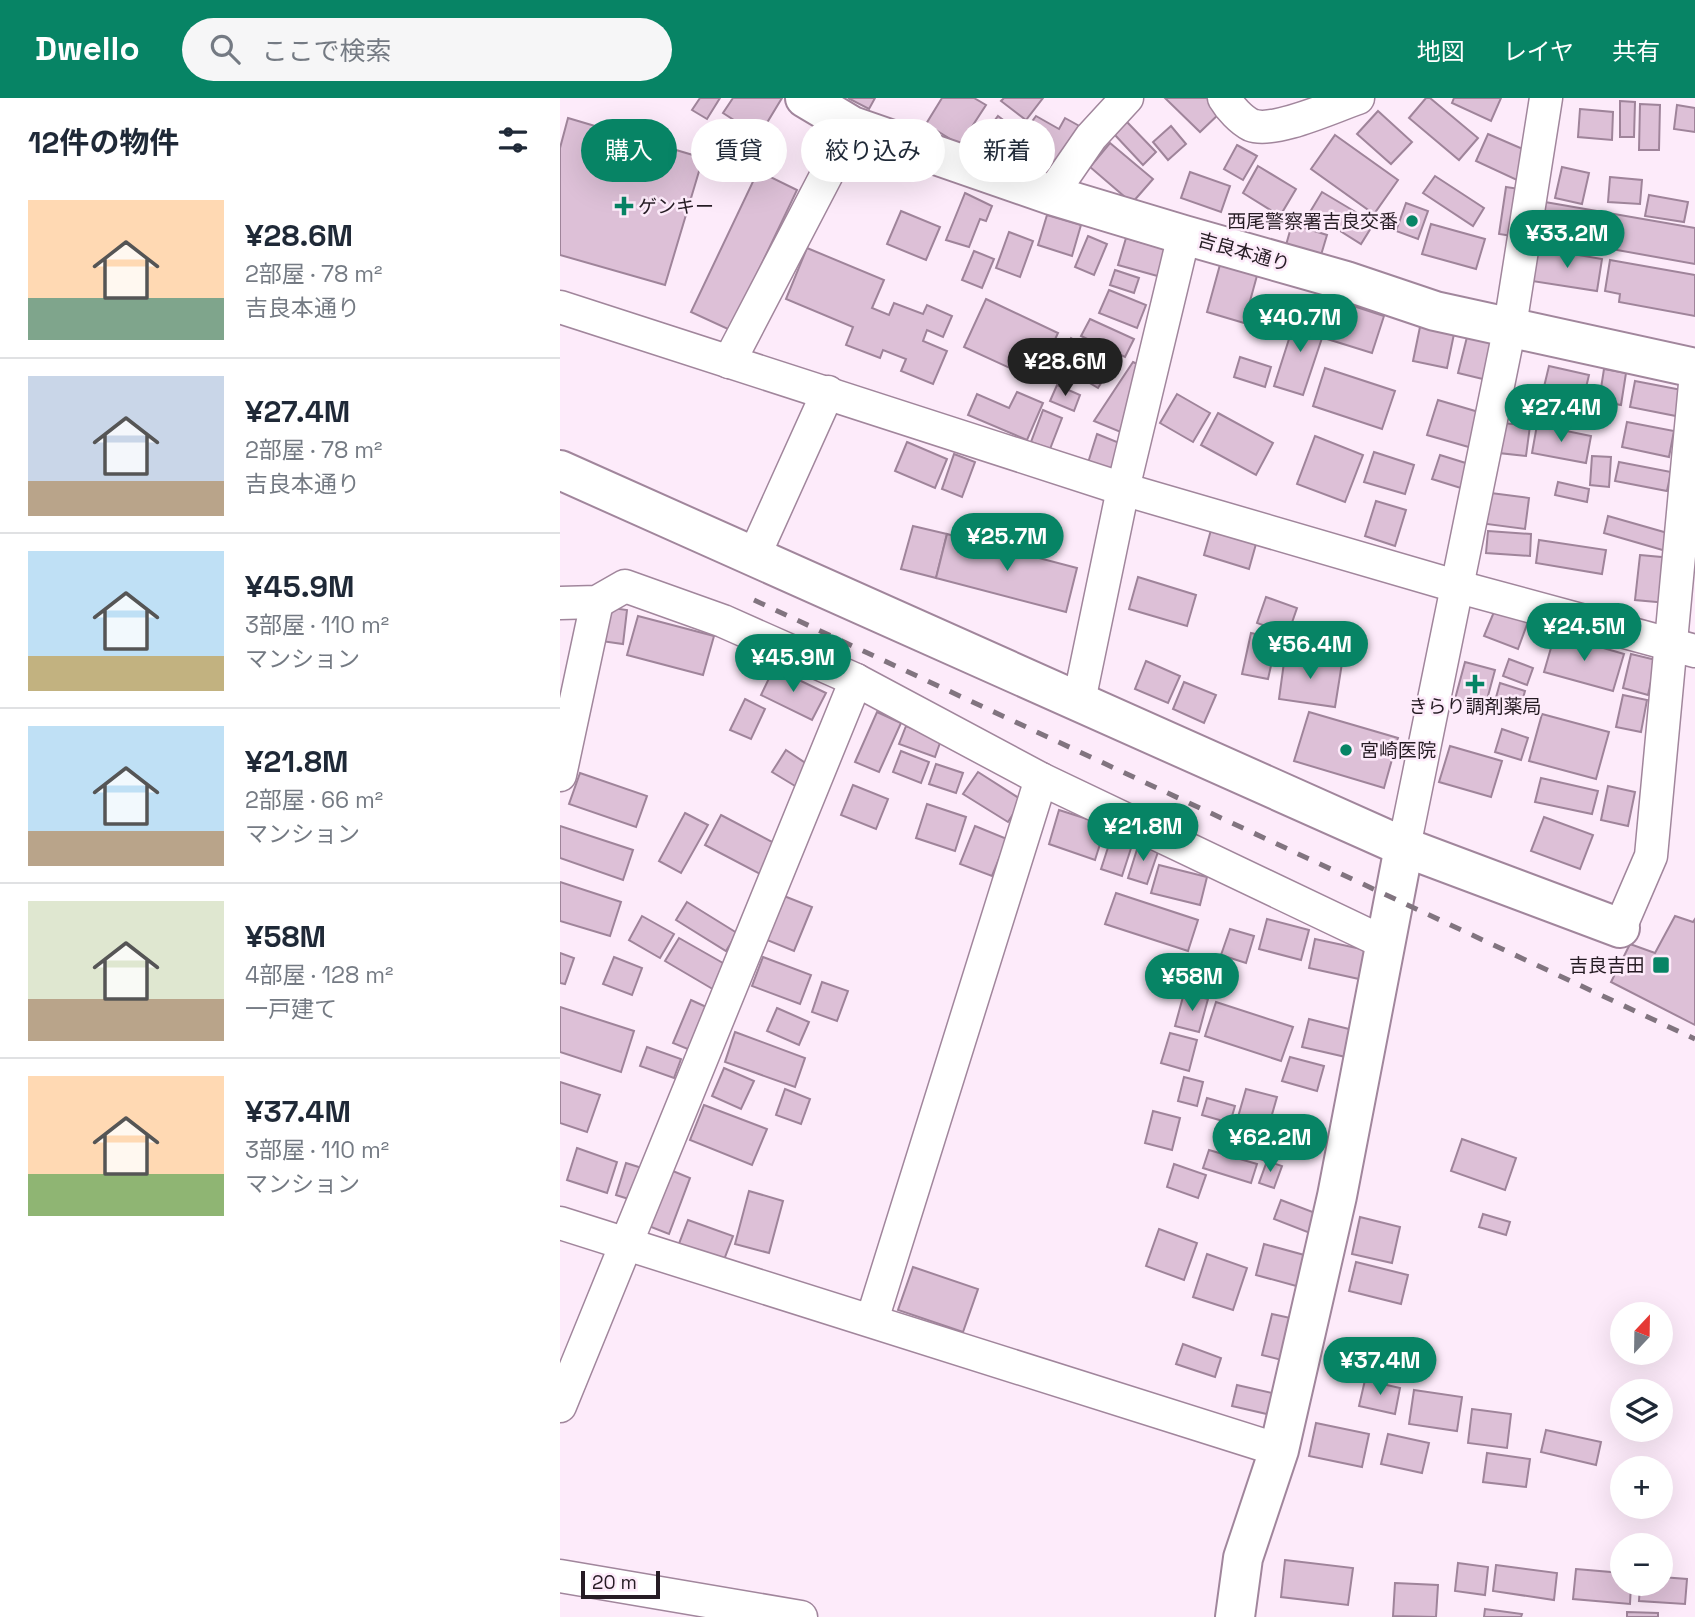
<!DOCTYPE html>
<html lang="ja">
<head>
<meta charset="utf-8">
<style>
  :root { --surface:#fff; --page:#f6f6f7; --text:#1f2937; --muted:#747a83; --line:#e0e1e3; --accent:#078465 }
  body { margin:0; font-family:"Space Grotesk","Noto Sans JP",sans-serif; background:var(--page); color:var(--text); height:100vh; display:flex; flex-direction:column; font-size:26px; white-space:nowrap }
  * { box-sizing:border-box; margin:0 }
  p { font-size:23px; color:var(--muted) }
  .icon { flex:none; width:38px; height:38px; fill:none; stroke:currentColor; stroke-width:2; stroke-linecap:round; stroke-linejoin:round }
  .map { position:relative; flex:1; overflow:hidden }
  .details { display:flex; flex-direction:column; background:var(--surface); width:560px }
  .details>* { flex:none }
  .hud { position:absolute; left:21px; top:21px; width:665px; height:63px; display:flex; gap:14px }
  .needle { width:46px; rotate:22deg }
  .tools { position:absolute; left:1050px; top:1204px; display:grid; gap:14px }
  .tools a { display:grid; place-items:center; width:63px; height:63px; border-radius:50%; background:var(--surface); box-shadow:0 7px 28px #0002; font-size:35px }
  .scale { position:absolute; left:21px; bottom:18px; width:79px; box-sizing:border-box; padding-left:7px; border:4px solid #261c24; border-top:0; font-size:19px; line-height:24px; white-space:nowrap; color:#261c24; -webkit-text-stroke:5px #fdebfa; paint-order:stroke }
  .price { position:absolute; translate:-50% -60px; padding:0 16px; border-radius:24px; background:var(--accent); color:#fff; font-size:23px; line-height:46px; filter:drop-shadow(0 2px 4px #0008) }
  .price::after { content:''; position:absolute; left:50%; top:42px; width:21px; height:16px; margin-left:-10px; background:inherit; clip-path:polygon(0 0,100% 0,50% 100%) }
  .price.current { background:#222; color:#fff }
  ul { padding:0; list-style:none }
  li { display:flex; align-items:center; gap:21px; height:175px; padding:0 28px }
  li+li { border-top:2px solid var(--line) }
  li span { display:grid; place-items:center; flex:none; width:196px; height:140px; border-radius:0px; color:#555 }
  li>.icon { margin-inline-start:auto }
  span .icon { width:84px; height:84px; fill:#fffc; stroke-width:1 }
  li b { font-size:30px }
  h2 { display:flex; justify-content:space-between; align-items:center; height:84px; padding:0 28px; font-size:30px }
  .chip { padding:0 24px; border-radius:32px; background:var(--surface); box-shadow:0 7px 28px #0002; font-size:24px; line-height:63px }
  .chip.current { background:var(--accent); color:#fff }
  header { display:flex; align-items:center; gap:42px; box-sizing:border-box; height:98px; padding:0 35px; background:var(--accent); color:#fff }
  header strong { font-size:33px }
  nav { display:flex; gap:38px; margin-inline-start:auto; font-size:24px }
  .search { width:490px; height:63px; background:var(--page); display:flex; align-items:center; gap:18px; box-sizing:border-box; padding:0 24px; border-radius:38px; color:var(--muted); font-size:26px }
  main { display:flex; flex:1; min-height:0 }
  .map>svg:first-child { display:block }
</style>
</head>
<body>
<header>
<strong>Dwello</strong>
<div class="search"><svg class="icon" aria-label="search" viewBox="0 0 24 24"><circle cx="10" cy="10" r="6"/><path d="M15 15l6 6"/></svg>ここで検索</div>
<nav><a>地図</a><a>レイヤ</a><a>共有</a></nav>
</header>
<main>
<section class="details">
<h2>12件の物件<svg class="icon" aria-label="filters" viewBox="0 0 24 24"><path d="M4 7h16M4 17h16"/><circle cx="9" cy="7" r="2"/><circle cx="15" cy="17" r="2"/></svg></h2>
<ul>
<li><span style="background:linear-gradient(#ffd9b3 70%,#7fa58c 0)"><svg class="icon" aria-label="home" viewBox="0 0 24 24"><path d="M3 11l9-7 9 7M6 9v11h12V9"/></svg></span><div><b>¥28.6M</b><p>2部屋 · 78 m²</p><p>吉良本通り</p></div></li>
<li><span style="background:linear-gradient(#c9d6e8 75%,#b9a48a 0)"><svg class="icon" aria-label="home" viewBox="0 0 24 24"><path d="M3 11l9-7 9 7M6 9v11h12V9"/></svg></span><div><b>¥27.4M</b><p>2部屋 · 78 m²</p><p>吉良本通り</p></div></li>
<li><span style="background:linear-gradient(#bfe0f5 75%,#c2b280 0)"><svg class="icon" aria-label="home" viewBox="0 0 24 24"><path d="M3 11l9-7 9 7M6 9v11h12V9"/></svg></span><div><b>¥45.9M</b><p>3部屋 · 110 m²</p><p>マンション</p></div></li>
<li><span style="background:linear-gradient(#bfe0f5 75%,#b9a48a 0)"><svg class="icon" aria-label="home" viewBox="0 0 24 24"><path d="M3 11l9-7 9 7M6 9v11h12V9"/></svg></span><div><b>¥21.8M</b><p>2部屋 · 66 m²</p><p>マンション</p></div></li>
<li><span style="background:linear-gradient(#dfe7d0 70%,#b9a48a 0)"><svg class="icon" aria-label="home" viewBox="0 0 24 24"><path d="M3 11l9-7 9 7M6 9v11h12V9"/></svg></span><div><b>¥58M</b><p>4部屋 · 128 m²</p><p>一戸建て</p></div></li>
<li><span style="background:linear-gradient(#ffd9b3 70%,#8fb573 0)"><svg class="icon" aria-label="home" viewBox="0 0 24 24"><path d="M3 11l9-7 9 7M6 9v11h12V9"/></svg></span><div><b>¥37.4M</b><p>3部屋 · 110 m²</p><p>マンション</p></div></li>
</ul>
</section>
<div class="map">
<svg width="1135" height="1519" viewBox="0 0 1135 1519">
  <rect width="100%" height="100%" fill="#fdebfa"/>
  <g fill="#ddc0d7" stroke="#9f849a" stroke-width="2">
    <path d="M140,0H160L147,21L132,12Z"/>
    <path d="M173,0H222L199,38L163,15Z"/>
    <path d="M288,0H315L309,11Z"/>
    <path d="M382,0H414L426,7L400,47L366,26Z"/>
    <path d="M444,0H483L466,22L441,3Z"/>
    <path d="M605,0H649L662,13L640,34Z"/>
    <path d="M866,0H870L918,40L899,62L849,20Z"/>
    <path d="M894,0H941L931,23L892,5Z"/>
    <path d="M1060,3L1075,4L1074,39H1060Z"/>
    <path d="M1080,6L1100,7L1099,52H1079Z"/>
    <path d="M1117,7L1135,10V34L1114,31Z"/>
    <path d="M1020,11L1053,14L1052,42L1018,39Z"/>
    <path d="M818,13L852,44L831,66L797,36Z"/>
    <path d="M438,18L454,30L433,58L417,46Z"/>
    <path d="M476,18L499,31L505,20L523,30L493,77L452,51Z"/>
    <path d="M8,20L143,60L105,187L0,157V50Z"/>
    <path d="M567,24L596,54L583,67L554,36Z"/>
    <path d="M611,28L626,46L608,62L593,44Z"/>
    <path d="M928,36L972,55L959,83L916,63Z"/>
    <path d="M775,37L838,82L814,116L751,71Z"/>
    <path d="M550,45L593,81L572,105L530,69Z"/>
    <path d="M677,47L697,58L683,82L664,71Z"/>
    <path d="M698,68L736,91L720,118L683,95Z"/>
    <path d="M1002,69L1029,75L1022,106L995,100Z"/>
    <path d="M198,73L237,92L170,232L131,214Z"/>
    <path d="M630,74L670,88L661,114L621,100Z"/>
    <path d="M875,78L924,110L913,128L863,95Z"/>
    <path d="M1050,79L1082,82L1080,106L1048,104Z"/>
    <path d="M946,89L966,92L959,139L939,136Z"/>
    <path d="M762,94L814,125L801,146L750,114Z"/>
    <path d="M405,95L432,108L426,123L420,121L409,149L386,142Z"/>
    <path d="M1089,97L1128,104L1124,124L1085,118Z"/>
    <path d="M985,104L1135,130V166L979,138Z"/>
    <path d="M846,105L868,113L858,141L836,133Z"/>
    <path d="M341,113L380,129L366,162L327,146Z"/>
    <path d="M487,117L521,127L512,158L478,147Z"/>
    <path d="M732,126L767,137L761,157L726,147Z"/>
    <path d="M871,126L925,141L916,171L862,156Z"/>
    <path d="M449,134L473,143L460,179L436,170Z"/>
    <path d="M528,138L547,146L534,177L515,169Z"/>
    <path d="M566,140L608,152L601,179L558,167Z"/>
    <path d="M247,150L324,182L312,210L329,217L334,205L363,216L367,207L392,218L383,239L367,232L363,243L387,253L373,286L341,273L346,261L323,252L320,260L286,247L293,229L226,201Z"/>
    <path d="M977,150L1042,161L1037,193L972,183Z"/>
    <path d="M414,153L434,161L422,190L402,182Z"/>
    <path d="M1050,162L1135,177V218L1059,204L1060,196L1045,193Z"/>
    <path d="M661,163L698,174L684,225L647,214Z"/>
    <path d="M555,172L579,180L574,195L550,187Z"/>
    <path d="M549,192L586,207L577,230L539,215Z"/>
    <path d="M426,201L498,235L476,282L404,249Z"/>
    <path d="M775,202L824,218L812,255L764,240Z"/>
    <path d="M737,216L767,225L743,297L714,288Z"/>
    <path d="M530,221L574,241L565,259L521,238Z"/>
    <path d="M861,224L895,231L887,270L853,263Z"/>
    <path d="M907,239L939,246L931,283L898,275Z"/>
    <path d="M511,240L554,265L538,290L496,265Z"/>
    <path d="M680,259L711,269L705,289L674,279Z"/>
    <path d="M573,264L581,268L563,335L534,323Z"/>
    <path d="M989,268L1029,277L1023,302L983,293Z"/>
    <path d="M765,270L835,293L822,331L753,308Z"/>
    <path d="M1044,271L1066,275L1061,307L1039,303Z"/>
    <path d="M1075,283L1127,293L1121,319L1070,309Z"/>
    <path d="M497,287L520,297L514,313L490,303Z"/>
    <path d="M457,294L483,305L467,342L408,317L417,296L449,310Z"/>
    <path d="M617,296L650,315L633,344L600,325Z"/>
    <path d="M878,302L922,315L912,350L867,337Z"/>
    <path d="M483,312L502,320L490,351L471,344Z"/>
    <path d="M658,315L713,345L696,377L641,347Z"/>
    <path d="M1067,324L1114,333L1109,359L1062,349Z"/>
    <path d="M943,325L970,328L966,358L939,355Z"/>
    <path d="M977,327L1031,338L1026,365L972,355Z"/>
    <path d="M537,336L562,346L552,379L526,371Z"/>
    <path d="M755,338L803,357L785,404L737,386Z"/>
    <path d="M347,344L387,361L375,390L335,373Z"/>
    <path d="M814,354L854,367L845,396L804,384Z"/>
    <path d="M394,356L415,364L402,399L382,391Z"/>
    <path d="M880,357L912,367L904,391L872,381Z"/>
    <path d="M1032,358L1051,359L1049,389L1030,387Z"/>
    <path d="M1059,364L1111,374L1107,393L1055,383Z"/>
    <path d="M998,384L1029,391L1027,404L995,397Z"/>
    <path d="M923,394L969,400L965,431L919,425Z"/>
    <path d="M816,403L846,412L835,448L805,438Z"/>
    <path d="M1048,418L1111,436L1106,453L1044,435Z"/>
    <path d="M353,428L387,436L376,480L341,471Z"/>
    <path d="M651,432L696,446L689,471L644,457Z"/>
    <path d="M928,433L971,436L970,458L926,455Z"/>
    <path d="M387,436L517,470L506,514L376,480Z"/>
    <path d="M979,442L1046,452L1042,476L976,465Z"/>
    <path d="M1080,457L1112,460L1107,505L1075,502Z"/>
    <path d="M578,479L636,497L627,528L569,511Z"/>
    <path d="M706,499L737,510L728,536L697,525Z"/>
    <path d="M45,509L67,512L63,546L41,543Z"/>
    <path d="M936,509L969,521L958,551L924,538Z"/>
    <path d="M78,518L154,538L143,577L67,557Z"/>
    <path d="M691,535L717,541L708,581L682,576Z"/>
    <path d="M995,536L1064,556L1053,593L984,574Z"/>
    <path d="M1071,556L1096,562L1088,597L1063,590Z"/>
    <path d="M725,557L782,565L775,609L719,601Z"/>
    <path d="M949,561L973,570L967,587L943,578Z"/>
    <path d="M586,563L620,578L608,605L575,591Z"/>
    <path d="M905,564L935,572L925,609L895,601Z"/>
    <path d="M214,570L266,595L252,622L201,597Z"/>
    <path d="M624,584L656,597L644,625L613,611Z"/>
    <path d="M940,585L965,593L960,611L935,603Z"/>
    <path d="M1063,597L1087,602L1081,634L1056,629Z"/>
    <path d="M185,601L205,611L191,641L170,632Z"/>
    <path d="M317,614L341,625L319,674L295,664Z"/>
    <path d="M749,614L838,640L824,690L734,663Z"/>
    <path d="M982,616L1049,634L1036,681L969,663Z"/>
    <path d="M346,628L381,642L375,659L339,646Z"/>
    <path d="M942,631L968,640L961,662L935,654Z"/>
    <path d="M890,648L942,663L931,699L879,684Z"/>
    <path d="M226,652L253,670L240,691L212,674Z"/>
    <path d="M341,653L369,664L361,685L333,674Z"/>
    <path d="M376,666L403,675L396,695L369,686Z"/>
    <path d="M418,674L462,702L448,724L403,696Z"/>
    <path d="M20,675L87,698L76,729L9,706Z"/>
    <path d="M981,680L1038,693L1032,716L975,704Z"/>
    <path d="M293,687L328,701L316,731L281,717Z"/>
    <path d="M1048,688L1075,694L1068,728L1041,722Z"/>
    <path d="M367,706L406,719L395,753L356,740Z"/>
    <path d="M499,712L546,727L535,762L489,746Z"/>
    <path d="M125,715L148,727L121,775L99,763Z"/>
    <path d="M161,717L216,746L200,776L145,747Z"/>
    <path d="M984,719L1033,737L1020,771L971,753Z"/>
    <path d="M0,728L73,752L63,782L0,760Z"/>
    <path d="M415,728L447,741L432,778L400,766Z"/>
    <path d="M554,731L575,738L562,778L541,771Z"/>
    <path d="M579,745L599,751L587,786L568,780Z"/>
    <path d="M599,767L647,779L640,807L591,795Z"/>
    <path d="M0,784L61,804L50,838L0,823Z"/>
    <path d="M556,795L638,822L628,853L545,826Z"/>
    <path d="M224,798L252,809L234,853L207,842Z"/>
    <path d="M127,804L177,835L166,853L116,822Z"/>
    <path d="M82,818L114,836L100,860L69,842Z"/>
    <path d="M1115,818L1133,824L1135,821V927L1051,884L1070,846L1095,855Z"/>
    <path d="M707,821L749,832L741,862L699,851Z"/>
    <path d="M670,831L694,838L686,865L661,857Z"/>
    <path d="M119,840L170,869L156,893L105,863Z"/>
    <path d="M755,841L806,852L799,881L749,870Z"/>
    <path d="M0,855L14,860L5,886L0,885Z"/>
    <path d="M54,859L82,870L72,897L43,886Z"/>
    <path d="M203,859L251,877L240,906L192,888Z"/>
    <path d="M262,884L288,893L277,923L252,914Z"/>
    <path d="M624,895L648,901L639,934L615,928Z"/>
    <path d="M131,902L153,912L135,954L113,945Z"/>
    <path d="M656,904L733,929L721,963L645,938Z"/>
    <path d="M0,909L74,933L61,974L0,954Z"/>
    <path d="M217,910L249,924L239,947L207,933Z"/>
    <path d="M749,921L797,933L790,960L742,949Z"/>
    <path d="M175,934L245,960L235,989L165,964Z"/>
    <path d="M610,935L637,942L629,973L601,965Z"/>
    <path d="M87,949L121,961L114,980L80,968Z"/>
    <path d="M730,959L764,968L757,993L722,983Z"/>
    <path d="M164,970L194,983L181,1011L152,998Z"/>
    <path d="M624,979L643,984L637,1008L618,1003Z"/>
    <path d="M0,984L40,997L27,1034L0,1025Z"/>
    <path d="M225,991L250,1001L241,1026L216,1017Z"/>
    <path d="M686,991L717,999L709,1027L678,1019Z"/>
    <path d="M647,1000L675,1008L670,1025L642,1017Z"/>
    <path d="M144,1007L207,1031L192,1067L130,1042Z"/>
    <path d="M593,1013L620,1020L612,1052L585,1045Z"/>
    <path d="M693,1032L711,1038L703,1062L685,1056Z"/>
    <path d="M902,1041L956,1060L945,1092L891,1073Z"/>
    <path d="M17,1050L57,1064L47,1095L7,1082Z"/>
    <path d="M649,1052L697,1066L691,1085L643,1070Z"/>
    <path d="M707,1063L722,1068L714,1090L699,1085Z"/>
    <path d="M66,1065L85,1071L75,1103L56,1097Z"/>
    <path d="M614,1066L646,1077L638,1100L607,1089Z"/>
    <path d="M108,1071L130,1080L109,1136L86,1127Z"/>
    <path d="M189,1093L223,1103L209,1155L175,1146Z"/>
    <path d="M721,1102L758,1116L750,1135L714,1121Z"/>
    <path d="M923,1116L950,1124L946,1137L919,1129Z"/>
    <path d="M800,1119L840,1129L832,1165L792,1156Z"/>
    <path d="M128,1122L173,1138L162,1167L117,1151Z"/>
    <path d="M599,1131L637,1145L624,1182L586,1168Z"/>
    <path d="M704,1146L748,1158L740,1189L696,1177Z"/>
    <path d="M647,1156L687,1170L673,1212L633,1199Z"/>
    <path d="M796,1164L848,1177L841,1206L789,1193Z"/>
    <path d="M353,1169L418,1191L403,1234L338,1212Z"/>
    <path d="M712,1216L735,1221L726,1263L702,1257Z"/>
    <path d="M623,1246L661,1260L655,1279L616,1266Z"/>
    <path d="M805,1282L840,1290L835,1316L799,1308Z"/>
    <path d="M677,1287L716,1296L711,1317L672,1308Z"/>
    <path d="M854,1292L902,1299L897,1333L849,1326Z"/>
    <path d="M912,1311L951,1316L947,1350L908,1345Z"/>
    <path d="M756,1325L809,1336L802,1369L749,1358Z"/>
    <path d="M986,1332L1041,1344L1036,1367L981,1354Z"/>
    <path d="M828,1336L869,1345L862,1375L821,1366Z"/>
    <path d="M927,1355L970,1361L966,1389L923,1384Z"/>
    <path d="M725,1462L793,1470L788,1507L721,1499Z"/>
    <path d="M898,1465L928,1469L925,1497L895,1493Z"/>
    <path d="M936,1467L997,1475L994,1502L933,1493Z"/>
    <path d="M1016,1471L1062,1475V1486H1071L1070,1506L1013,1501Z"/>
    <path d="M1101,1479L1127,1481L1125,1506L1079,1503L1080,1486H1101Z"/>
    <path d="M835,1485L878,1487L876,1519L833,1518Z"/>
    <path d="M925,1511L962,1516L961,1519H924Z"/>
    <path d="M1067,1514L1098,1515V1519H1067Z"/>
  </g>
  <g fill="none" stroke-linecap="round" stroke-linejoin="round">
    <g stroke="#a1869c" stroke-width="35">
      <g id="street">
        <path d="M664,0C670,10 681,22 691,27C714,36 774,8 798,0"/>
        <path d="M491,97L531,39L567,0"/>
        <path d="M0,209L563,391L899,489L1135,553"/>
        <path d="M169,264L292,28"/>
        <path d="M194,458L268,294"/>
        <path d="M0,505L37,504L65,488L163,523L296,582L481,681L825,845"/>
        <path d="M519,603L563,391L624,137"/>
        <path d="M0,677L37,504"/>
        <path d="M844,749L950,228L986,0"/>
        <path d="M1060,830L1091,758L1135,286"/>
        <path d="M0,1125L719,1352"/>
        <path d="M312,1222L481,681"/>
        <path d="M0,1308L296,582"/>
        <path d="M0,1478L241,1519"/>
      </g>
    </g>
    <g stroke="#a1869c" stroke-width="42">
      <g id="secondary">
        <path d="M0,372L844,749L1060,830"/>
        <path d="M675,1519L683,1460L719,1352L777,1098L844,749"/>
      </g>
    </g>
    <g stroke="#a1869c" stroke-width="42">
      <path id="highway" d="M245,0L292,28L491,97L624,137L786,183L875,213L1135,270"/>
    </g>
    <use href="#street" stroke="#fff" stroke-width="32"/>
    <use href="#secondary" stroke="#fff" stroke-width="38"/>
    <use href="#highway" stroke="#fff" stroke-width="38"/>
    <path stroke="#81747f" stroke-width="5" stroke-dasharray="12 12" stroke-linecap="butt" d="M194,502L1135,941"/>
  </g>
  <g fill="#078465" stroke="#fdebfa" stroke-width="2.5">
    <path d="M60.5 97.5h7v7h7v7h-7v7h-7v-7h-7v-7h7z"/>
    <circle cx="852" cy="123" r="7"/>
    <path d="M911.5 575.5h7v7h7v7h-7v7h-7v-7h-7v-7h7z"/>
    <circle cx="786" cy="652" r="7"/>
    <rect x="1092" y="858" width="18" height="18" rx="3.5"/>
  </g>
  <g text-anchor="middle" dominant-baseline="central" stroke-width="5" stroke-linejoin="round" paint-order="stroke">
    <g font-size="19" fill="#261c24" stroke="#fdebfa" text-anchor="start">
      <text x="78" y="108">ゲンキー</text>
      <text x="838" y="123" text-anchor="end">西尾警察署吉良交番</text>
      <text x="915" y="608" text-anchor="middle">きらり調剤薬局</text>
      <text x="800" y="652">宮崎医院</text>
      <text x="1085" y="867" text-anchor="end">吉良吉田</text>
    </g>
    <g font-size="19" fill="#261c24" stroke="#fdebfa">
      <text transform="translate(684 154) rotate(16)">吉良本通り</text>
    </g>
  </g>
</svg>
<div class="tools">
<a><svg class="needle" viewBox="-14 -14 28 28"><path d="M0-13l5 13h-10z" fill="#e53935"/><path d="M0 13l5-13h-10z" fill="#747a83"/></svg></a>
<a><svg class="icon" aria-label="layers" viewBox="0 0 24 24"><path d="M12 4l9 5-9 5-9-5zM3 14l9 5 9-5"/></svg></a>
<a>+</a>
<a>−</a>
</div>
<div class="scale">20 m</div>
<b class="price" style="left:1007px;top:172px">¥33.2M</b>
<b class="price" style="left:740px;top:256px">¥40.7M</b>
<b class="price current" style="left:505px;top:300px">¥28.6M</b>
<b class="price" style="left:1001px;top:346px">¥27.4M</b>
<b class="price" style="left:447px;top:475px">¥25.7M</b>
<b class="price" style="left:1024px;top:565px">¥24.5M</b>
<b class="price" style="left:750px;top:583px">¥56.4M</b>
<b class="price" style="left:233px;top:596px">¥45.9M</b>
<b class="price" style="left:583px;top:765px">¥21.8M</b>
<b class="price" style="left:632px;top:915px">¥58M</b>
<b class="price" style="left:710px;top:1076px">¥62.2M</b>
<b class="price" style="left:820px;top:1299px">¥37.4M</b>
<div class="hud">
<a class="chip current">購入</a>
<a class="chip">賃貸</a>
<a class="chip">絞り込み</a>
<a class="chip">新着</a>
</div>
</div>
</main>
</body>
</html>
